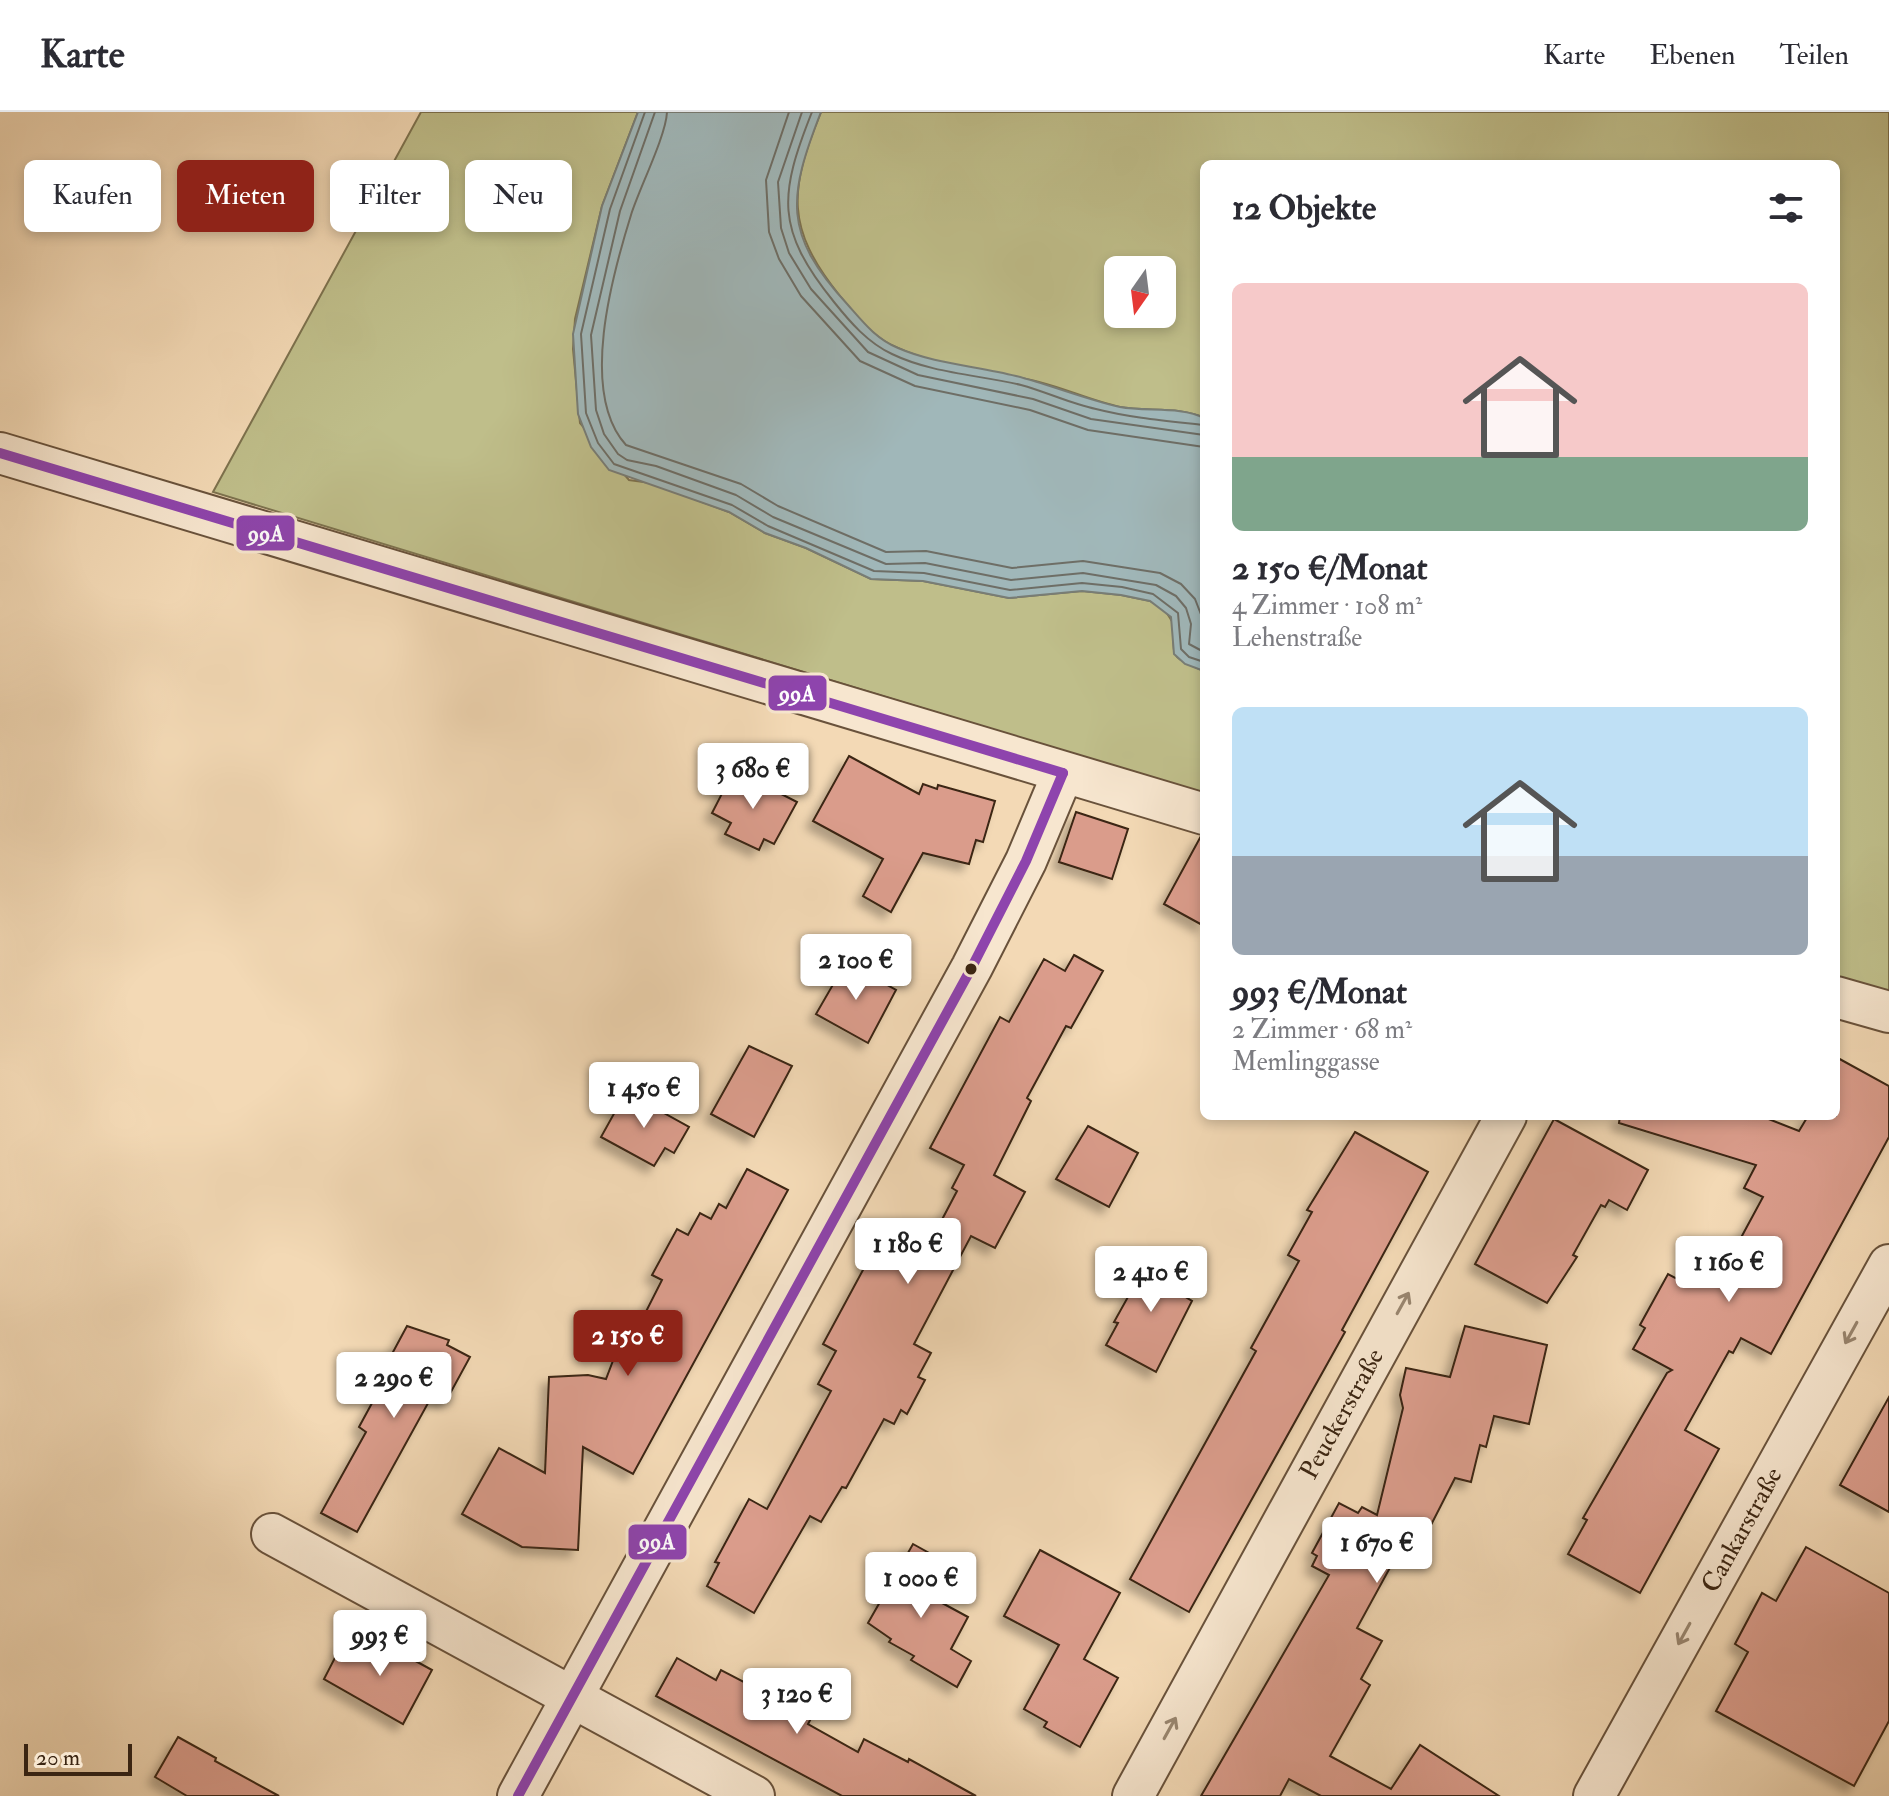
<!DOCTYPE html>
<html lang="de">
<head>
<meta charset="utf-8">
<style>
  :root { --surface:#fff; --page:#f2f2f3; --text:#2b2b33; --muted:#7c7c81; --line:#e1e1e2; --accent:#8f2418 }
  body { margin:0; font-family:"IM FELL Double Pica",serif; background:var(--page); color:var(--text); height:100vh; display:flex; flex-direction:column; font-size:30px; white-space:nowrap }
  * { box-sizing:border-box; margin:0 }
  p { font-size:26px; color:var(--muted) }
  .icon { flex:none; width:44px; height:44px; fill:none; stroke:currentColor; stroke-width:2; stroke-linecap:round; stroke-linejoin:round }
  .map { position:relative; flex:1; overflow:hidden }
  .panel { position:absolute; left:1200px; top:48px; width:640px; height:960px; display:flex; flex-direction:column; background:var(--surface); border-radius:12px; box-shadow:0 4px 12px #0003 }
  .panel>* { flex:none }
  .guide { position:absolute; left:24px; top:48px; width:760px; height:72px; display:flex; gap:16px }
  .needle { width:52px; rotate:194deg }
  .fabs { position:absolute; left:1104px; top:144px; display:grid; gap:16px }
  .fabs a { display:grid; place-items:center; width:72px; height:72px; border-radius:12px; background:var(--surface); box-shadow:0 4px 12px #0003; font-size:40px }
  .scale { position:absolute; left:24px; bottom:20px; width:108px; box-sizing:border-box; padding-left:8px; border:4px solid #3b2512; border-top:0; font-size:22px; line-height:28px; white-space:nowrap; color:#3b2512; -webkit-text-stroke:6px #f7e6cf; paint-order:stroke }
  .price { position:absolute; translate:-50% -68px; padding:0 18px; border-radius:8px; background:#fff; color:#222; font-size:26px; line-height:52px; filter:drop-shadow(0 2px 4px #0008) }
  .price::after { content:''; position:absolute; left:50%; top:48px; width:24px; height:18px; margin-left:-12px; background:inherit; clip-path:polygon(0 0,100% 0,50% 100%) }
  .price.active { background:var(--accent); color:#fff }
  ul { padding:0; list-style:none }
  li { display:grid; align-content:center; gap:16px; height:424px; padding:0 32px }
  li span { display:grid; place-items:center; height:248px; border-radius:12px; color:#555 }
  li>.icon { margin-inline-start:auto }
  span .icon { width:144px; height:144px; fill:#fffc; stroke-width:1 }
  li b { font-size:34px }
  h2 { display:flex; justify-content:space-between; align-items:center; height:96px; padding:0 32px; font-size:34px }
  .chip { padding:0 28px; border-radius:12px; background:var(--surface); box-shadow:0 4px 12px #0003; font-size:28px; line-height:72px }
  .chip.active { background:var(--accent); color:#fff }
  header { display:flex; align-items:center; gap:48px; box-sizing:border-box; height:112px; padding:0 40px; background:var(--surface); border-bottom:2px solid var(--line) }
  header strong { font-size:38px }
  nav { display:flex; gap:44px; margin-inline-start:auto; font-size:28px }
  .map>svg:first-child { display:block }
</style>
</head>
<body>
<header>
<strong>Karte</strong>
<nav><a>Karte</a><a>Ebenen</a><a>Teilen</a></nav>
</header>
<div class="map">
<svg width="1889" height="1684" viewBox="0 0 1889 1684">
  <defs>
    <filter id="shadow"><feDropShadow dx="-7" dy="7" stdDeviation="4" flood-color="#0004"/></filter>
  </defs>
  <rect width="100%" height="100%" fill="#f3d9b5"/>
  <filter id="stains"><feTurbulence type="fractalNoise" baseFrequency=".0025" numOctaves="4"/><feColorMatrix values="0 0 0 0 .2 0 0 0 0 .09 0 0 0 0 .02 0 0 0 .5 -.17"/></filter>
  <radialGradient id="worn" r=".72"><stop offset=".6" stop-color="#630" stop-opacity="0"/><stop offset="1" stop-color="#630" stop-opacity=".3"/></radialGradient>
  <g fill="#bfbe8a" stroke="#7d724e" stroke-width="2" fill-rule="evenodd">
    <path d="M421,0H638L602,94L575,207L573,237L580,311L629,368L651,371L729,400L765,421L806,436L871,467L923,469L1009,486L1082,479L1121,483L1150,489L1165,498L1173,511C1175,547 1167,543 1204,559V682L213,380Z"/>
    <path d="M821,0H1889V890L1836,874V52H1204V306C1181,294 1146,300 1120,295C1092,289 1067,277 1039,270C993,258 941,256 898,236C873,226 856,204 840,184C785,116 789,78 821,0ZM1118,158H1162V202H1118Z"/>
  </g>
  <path fill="#a0b7b9" stroke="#787d76" stroke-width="2" d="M638,0H821C788,85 782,122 848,193C863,210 876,227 898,236C935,252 977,254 1016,264C1051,273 1084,287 1120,295C1146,300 1181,294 1204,306V559L1185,552L1174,542L1171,505L1150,489L1121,483L1082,479L1009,486L923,469L871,467L806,436L765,421L729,400L609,358L591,335L578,302L573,222L602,94Z"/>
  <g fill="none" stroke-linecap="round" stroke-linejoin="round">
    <g stroke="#6e6e66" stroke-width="2">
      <path d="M645,0L610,97L581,222L586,301L598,331L614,352L732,393L768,414L874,459L924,461L1010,478L1082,471L1122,475L1153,482L1178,501L1181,537L1189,545L1204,550"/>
      <path d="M655,0L620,99L591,223L596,298L604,322L618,342L627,348L656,354L736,383L773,405L886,452L925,451L1011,468L1083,461L1156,473L1176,484L1186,496L1191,512L1189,532L1204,540"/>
      <path d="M667,0C666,24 639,77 631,103C612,164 579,281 626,333L741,372L778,394L886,440L926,439L1012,456L1083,449L1160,461L1181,472L1195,487L1202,505L1204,527"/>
      <path d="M789,0L766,68L769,120L779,147L801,184L860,249L915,274L1030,298L1088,318L1204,335"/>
      <path d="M802,0L778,70L781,116L789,141L811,177L868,240L918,263L1033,287L1091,307L1204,323"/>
      <path d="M812,0C779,83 775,117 834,190C850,210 868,231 892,242C931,261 979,263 1021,273C1047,280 1071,292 1096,297C1131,306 1168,309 1204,313"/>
    </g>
  </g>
  <g fill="#da9c8b" stroke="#3b2512" stroke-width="2" filter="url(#shadow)">
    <path d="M849,644L919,682L923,672L937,677L938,673L995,689L983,730L976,728L969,752L923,741L891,800L863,784L883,747L813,709Z"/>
    <path d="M734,658L797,690L774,732L764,727L759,738L725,722L731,711L712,701Z"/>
    <path d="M1076,700L1128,717L1112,767L1059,750Z"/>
    <path d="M1201,724H1204V814L1164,792Z"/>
    <path d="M1074,843L1103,859L1071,916L1066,914L1027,986L1031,989L994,1063L1025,1080L995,1136L971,1124L914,1232L931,1241L918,1265L925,1268L907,1302L901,1298L894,1312L884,1307L846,1376L842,1375L821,1410L810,1404L754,1501L707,1474L719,1451L715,1450L749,1387L767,1397L831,1279L818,1272L836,1239L823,1232L877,1132L880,1134L886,1123L892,1126L895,1120L926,1138L957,1079L952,1076L964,1053L930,1036L1000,905L1009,910L1044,847L1065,859Z"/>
    <path d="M846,850L896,878L868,931L816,902Z"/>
    <path d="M749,934L792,954L754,1025L711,1002Z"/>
    <path d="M1836,945L1889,974V1025L1771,1242L1741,1226L1733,1241L1729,1239L1685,1318L1719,1337L1640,1481L1568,1442L1587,1408L1583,1406L1667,1261L1672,1258L1633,1237L1645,1216L1640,1213L1668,1162L1679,1168L1702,1129L1730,1146L1763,1085L1744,1076L1756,1053L1619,1011L1620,1004H1761L1799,1019L1808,1004H1836Z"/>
    <path d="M626,980L689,1015L674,1041L665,1036L654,1054L601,1025Z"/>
    <path d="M1554,1007L1648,1058L1627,1098L1609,1088L1605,1095L1601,1093L1573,1143L1577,1145L1547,1191L1475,1152Z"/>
    <path d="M1088,1014L1138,1041L1109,1095L1056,1067Z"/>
    <path d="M1355,1020L1428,1060L1342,1218L1345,1220L1189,1500L1130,1467L1256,1239L1251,1236L1299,1149L1288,1143L1312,1100L1307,1098Z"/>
    <path d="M747,1057L788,1078L633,1362L583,1335L578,1438L522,1435L462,1402L499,1336L545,1361L549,1265L588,1263L606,1267L614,1246L621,1249L662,1168L652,1163L677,1117L688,1123L700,1101L711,1107L719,1092L726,1096Z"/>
    <path d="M1153,1140L1188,1159L1177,1180L1192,1189L1156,1260L1106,1233L1118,1211L1114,1210Z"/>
    <path d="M407,1214L449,1228L447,1233L470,1245L446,1289L433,1282L357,1420L321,1401L366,1320L359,1315L396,1247L393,1240Z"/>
    <path d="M1465,1214L1547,1233L1529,1312L1494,1304L1486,1335L1480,1333L1471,1370L1455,1366L1430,1415L1416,1408L1357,1516L1382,1529L1361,1567L1370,1573L1330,1644L1391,1677L1420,1633L1499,1684H1321L1289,1667L1280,1684H1201L1329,1463L1312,1454L1317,1444L1312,1441L1339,1391L1358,1401L1362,1395L1377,1403L1403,1296L1400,1283L1406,1256L1450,1265Z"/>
    <path d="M1889,1285V1400L1840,1373Z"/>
    <path d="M913,1432L938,1446L920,1479L968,1505L951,1537L971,1549L957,1575L911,1548L914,1544L889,1530L891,1527L868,1511Z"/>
    <path d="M1806,1435L1889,1481V1609L1854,1674L1716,1599L1748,1540L1735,1532L1762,1481L1776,1489Z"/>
    <path d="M1040,1438L1120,1481L1084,1547L1118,1566L1080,1635L1044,1615L1047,1610L1024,1597L1059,1533L1004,1504Z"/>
    <path d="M370,1524L432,1558L403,1612L324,1567L342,1532L361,1541Z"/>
    <path d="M677,1546L716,1568L721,1558L761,1579L770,1563L795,1576L792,1582L817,1595L808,1612L858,1640L864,1627L908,1650L909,1647L976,1684H842L656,1584Z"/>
    <path d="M178,1625L216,1646L215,1649L279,1684H187L155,1665Z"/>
  </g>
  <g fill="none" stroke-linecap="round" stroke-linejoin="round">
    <g stroke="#69523b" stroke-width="44">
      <g id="street">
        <path d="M0,341L1204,702"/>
        <path d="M1836,885L1889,900"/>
        <path d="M272,1422L754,1684"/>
        <path d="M518,1684L972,855L1026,749L1063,661"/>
        <path d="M1133,1684L1506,1004"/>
        <path d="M1594,1684L1889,1153"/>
      </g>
    </g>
    <use href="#street" stroke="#f7e6cf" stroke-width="40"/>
    <g stroke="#f7e6cf" stroke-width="16">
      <g id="bus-1">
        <path d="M0,341L1063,661"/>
        <path d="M518,1684L972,855L1026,749L1063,661"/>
      </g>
    </g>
    <use href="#bus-1" stroke="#8e44ad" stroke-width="10"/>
  </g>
  <defs><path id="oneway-shaft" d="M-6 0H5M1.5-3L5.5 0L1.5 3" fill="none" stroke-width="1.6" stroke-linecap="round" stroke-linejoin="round" transform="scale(2)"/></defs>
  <g stroke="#998670">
    <use href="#oneway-shaft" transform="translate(1403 1191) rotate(-61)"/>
    <use href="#oneway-shaft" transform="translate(1851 1221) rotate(119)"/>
    <use href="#oneway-shaft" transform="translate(1684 1522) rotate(119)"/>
    <use href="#oneway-shaft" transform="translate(1170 1616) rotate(-61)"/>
  </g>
  <circle fill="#3b2512" stroke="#f7e6cf" stroke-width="3" cx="971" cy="857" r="7"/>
  <g text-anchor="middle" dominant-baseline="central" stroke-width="6" stroke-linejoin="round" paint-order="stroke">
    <g font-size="26" fill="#3b2512" stroke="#f7e6cf">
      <text transform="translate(1342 1302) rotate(-61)">Peuckerstraße</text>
      <text transform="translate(1742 1418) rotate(-61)">Cankarstraße</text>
    </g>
  </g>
  <g stroke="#f7e6cf" stroke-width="3">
    <rect x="235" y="402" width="61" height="38" rx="8" fill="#8e44ad"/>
    <rect x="767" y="562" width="61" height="38" rx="8" fill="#8e44ad"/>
    <rect x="627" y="1411" width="61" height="38" rx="8" fill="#8e44ad"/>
  </g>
  <g font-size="22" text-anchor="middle" font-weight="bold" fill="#fff">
    <text x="266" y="429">99A</text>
    <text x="797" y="589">99A</text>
    <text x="657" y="1437">99A</text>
  </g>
  <rect width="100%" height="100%" filter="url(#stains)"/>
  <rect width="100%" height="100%" fill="url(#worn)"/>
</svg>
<div class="fabs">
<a><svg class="needle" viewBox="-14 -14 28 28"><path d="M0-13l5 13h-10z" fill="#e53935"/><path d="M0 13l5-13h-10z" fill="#7c7c81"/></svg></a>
</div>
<div class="scale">20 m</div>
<b class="price" style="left:753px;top:699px">3 680 €</b>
<b class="price" style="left:856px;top:890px">2 100 €</b>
<b class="price" style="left:644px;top:1018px">1 450 €</b>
<b class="price" style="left:908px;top:1174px">1 180 €</b>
<b class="price" style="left:1729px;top:1192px">1 160 €</b>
<b class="price" style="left:1151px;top:1202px">2 410 €</b>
<b class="price active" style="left:628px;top:1266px">2 150 €</b>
<b class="price" style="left:394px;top:1308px">2 290 €</b>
<b class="price" style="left:1377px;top:1473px">1 670 €</b>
<b class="price" style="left:921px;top:1508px">1 000 €</b>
<b class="price" style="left:380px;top:1566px">993 €</b>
<b class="price" style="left:797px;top:1624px">3 120 €</b>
<div class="guide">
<a class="chip">Kaufen</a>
<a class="chip active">Mieten</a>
<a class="chip">Filter</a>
<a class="chip">Neu</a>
</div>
<section class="panel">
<h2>12 Objekte<svg class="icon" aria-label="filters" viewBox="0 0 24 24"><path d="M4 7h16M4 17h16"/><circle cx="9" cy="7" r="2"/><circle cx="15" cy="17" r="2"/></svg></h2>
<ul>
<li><span style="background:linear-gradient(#f6c9c9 70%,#7fa58c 0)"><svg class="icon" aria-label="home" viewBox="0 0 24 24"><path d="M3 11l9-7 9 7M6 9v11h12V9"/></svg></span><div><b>2 150 €/Monat</b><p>4 Zimmer · 108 m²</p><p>Lehenstraße</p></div></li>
<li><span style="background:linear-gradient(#bfe0f5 60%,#9aa5b1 0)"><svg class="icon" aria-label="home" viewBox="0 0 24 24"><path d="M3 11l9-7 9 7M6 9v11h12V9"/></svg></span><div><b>993 €/Monat</b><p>2 Zimmer · 68 m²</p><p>Memlinggasse</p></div></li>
</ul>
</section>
</div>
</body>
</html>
